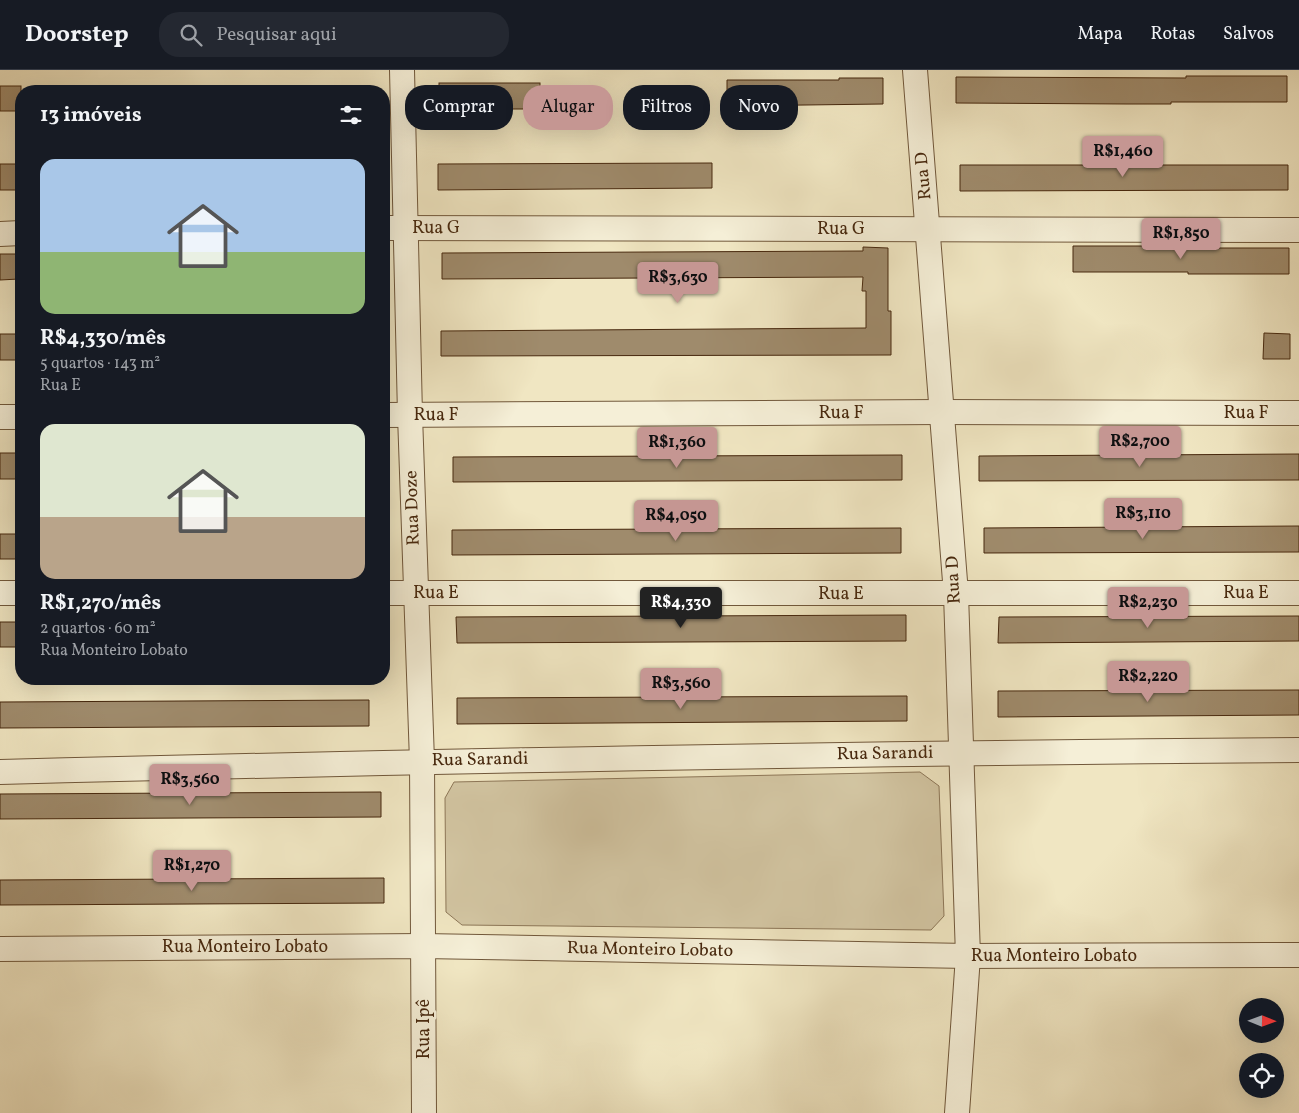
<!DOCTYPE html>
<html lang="pt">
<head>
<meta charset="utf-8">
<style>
  :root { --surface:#171b24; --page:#242831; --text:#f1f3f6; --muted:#9ea1a6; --line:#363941; --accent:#c59692 }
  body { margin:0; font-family:Vollkorn,serif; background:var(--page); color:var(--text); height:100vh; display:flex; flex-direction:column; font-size:19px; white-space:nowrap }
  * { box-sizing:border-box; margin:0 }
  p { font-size:16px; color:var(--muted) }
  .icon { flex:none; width:28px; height:28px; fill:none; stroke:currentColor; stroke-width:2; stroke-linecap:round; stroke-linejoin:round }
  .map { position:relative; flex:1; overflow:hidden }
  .sheet { position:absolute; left:15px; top:15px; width:375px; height:600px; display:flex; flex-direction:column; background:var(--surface); border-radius:20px; box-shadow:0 5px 20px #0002 }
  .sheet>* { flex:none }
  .top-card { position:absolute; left:405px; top:15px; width:475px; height:45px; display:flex; gap:10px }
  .needle { width:32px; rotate:91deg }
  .fabs { position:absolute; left:1239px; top:928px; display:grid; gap:10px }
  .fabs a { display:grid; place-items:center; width:45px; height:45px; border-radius:50%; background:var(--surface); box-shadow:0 5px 20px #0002; font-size:25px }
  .price { position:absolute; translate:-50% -42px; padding:0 11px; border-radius:5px; background:var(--accent); color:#111; font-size:16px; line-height:32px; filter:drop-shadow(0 1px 2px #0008) }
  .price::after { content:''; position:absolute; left:50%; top:30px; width:15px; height:11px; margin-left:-8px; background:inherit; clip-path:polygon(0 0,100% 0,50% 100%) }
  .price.current { background:#222; color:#fff }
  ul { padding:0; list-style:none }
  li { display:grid; align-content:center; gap:10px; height:265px; padding:0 25px }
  li span { display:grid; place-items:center; height:155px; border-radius:15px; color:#555 }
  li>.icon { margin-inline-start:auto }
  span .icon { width:90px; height:90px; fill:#fffc; stroke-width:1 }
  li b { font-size:21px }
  h2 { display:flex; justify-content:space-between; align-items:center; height:60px; padding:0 25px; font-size:21px }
  .tag { padding:0 18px; border-radius:20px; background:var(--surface); box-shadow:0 5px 20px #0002; font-size:18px; line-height:45px }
  .tag.current { background:var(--accent); color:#111 }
  header { display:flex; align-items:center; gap:30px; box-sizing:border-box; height:70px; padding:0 25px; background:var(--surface); border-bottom:1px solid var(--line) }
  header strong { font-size:24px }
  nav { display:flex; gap:28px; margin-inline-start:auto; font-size:18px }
  .search { width:350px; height:45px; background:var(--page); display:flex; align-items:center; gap:12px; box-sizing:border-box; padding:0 18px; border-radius:20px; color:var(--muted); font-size:19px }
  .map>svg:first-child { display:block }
</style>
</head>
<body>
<header>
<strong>Doorstep</strong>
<div class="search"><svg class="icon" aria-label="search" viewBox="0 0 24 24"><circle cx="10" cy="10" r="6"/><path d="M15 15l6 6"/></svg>Pesquisar aqui</div>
<nav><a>Mapa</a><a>Rotas</a><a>Salvos</a></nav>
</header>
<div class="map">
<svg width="1299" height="1043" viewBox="0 0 1299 1043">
  <rect width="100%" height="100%" fill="#f0e6c2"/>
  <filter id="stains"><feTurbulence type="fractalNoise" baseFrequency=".004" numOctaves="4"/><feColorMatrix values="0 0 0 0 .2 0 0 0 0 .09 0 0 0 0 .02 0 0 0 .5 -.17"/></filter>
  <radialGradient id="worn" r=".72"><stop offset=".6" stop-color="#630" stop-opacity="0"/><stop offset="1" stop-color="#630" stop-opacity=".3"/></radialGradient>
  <path fill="#d3c6a3" stroke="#8d7758" d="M920,702L939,716L944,846L931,860L462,855L446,842L445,728L454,712Z"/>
  <g fill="#9f8b6c" stroke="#47280e">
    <path d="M1186,6H1287V32H1171V34H1127L956,33V7L1186,8Z"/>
    <path d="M839,8H883V34L727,36V10H839Z"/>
    <rect x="439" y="13" width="101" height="26"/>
    <rect x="0" y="16" width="21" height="25"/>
    <path d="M712,93V118L438,120V94Z"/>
    <rect x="0" y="94" width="21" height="26"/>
    <path d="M960,95H1288V120L960,121Z"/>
    <path d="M1073,176H1174V178H1289V204H1188V202H1073Z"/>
    <path d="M863,177L888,178V241H891V285L441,286V261L866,258V221H862L863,207L442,209V183L863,181Z"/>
    <path d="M0,184H19V209L0,210Z"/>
    <path d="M1264,263L1290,264V289H1263Z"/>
    <rect x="0" y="264" width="20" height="26"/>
    <rect x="0" y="383" width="18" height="26"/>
    <path d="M1299,384V410L979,411V386Z"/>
    <path d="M902,385V410L453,412V387Z"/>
    <path d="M1299,456V482L984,483V458Z"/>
    <path d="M901,458V483L452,485V460Z"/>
    <rect x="0" y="464" width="19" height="25"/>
    <path d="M906,545V571L457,573L456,547Z"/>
    <path d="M1299,546V571L998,573L999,547Z"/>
    <rect x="0" y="552" width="20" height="25"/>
    <path d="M1299,620V645L998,647V621Z"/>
    <path d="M907,626V651L457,654V628Z"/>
    <path d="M369,630V656L0,658V632Z"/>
    <path d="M381,722V747L0,749V724Z"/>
    <path d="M384,808V833L0,835V810Z"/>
  </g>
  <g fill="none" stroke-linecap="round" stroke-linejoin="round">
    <g stroke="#71583b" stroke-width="26">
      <g id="street">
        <path d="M402,0L410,345L422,691L424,1043"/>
        <path d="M915,0L956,524L968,886L957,1043"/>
        <path d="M384,158L1299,160"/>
        <path d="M0,164L21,163"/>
        <path d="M384,345L942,342L1299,343"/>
        <path d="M0,347H21"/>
        <path d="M0,523H21"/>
        <path d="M384,523H1299"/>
        <path d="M0,702C433,691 866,683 1299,680"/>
        <path d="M0,879L423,876L968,886L1299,885"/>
      </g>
    </g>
    <use href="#street" stroke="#f5efd7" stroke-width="24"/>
  </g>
  <g text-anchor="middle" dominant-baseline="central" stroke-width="5" stroke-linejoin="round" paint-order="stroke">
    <g font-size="18" fill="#47280e" stroke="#f5efd7">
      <text transform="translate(924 106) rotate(-95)">Rua D</text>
      <text x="436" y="158">Rua G</text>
      <text x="841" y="159">Rua G</text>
      <text x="841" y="343">Rua F</text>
      <text x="1246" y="343">Rua F</text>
      <text x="436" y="345">Rua F</text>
      <text transform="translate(413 438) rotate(-92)">Rua Doze</text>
      <text transform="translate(954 510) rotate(-93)">Rua D</text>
      <text x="436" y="523">Rua E</text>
      <text x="1246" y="523">Rua E</text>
      <text x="841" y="524">Rua E</text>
      <text transform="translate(885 684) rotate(-1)">Rua Sarandi</text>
      <text transform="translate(480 690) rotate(-1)">Rua Sarandi</text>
      <text x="245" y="877">Rua Monteiro Lobato</text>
      <text transform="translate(650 880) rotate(1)">Rua Monteiro Lobato</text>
      <text x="1054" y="886">Rua Monteiro Lobato</text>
      <text transform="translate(424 959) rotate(-90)">Rua Ipê</text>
    </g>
  </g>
  <rect width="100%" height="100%" filter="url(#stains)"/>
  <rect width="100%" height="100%" fill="url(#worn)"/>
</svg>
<div class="fabs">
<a><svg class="needle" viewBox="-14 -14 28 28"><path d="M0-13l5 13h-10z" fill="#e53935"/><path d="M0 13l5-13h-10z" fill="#9ea1a6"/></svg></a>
<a><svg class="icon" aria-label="locate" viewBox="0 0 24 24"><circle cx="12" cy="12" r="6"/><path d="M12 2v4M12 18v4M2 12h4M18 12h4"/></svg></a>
</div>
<b class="price" style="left:1123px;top:108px">R$1,460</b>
<b class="price" style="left:1181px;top:190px">R$1,850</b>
<b class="price" style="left:678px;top:234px">R$3,630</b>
<b class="price" style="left:1140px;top:398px">R$2,700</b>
<b class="price" style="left:677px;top:399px">R$1,360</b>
<b class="price" style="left:1143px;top:470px">R$3,110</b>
<b class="price" style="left:676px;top:472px">R$4,050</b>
<b class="price current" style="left:681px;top:559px">R$4,330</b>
<b class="price" style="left:1148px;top:559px">R$2,230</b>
<b class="price" style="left:1148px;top:633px">R$2,220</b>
<b class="price" style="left:681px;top:640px">R$3,560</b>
<b class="price" style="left:190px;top:736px">R$3,560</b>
<b class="price" style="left:192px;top:822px">R$1,270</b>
<div class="top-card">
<a class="tag">Comprar</a>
<a class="tag current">Alugar</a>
<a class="tag">Filtros</a>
<a class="tag">Novo</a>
</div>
<section class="sheet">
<h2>13 imóveis<svg class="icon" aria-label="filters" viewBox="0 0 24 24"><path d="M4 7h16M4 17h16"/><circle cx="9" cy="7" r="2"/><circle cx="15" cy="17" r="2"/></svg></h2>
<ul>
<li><span style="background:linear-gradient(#a9c7e8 60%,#8fb573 0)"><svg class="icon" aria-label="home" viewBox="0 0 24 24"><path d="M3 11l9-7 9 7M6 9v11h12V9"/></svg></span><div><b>R$4,330/mês</b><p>5 quartos · 143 m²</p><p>Rua E</p></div></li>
<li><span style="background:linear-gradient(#dfe7d0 60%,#b9a48a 0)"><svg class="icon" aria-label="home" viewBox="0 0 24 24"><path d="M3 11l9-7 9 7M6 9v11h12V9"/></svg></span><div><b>R$1,270/mês</b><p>2 quartos · 60 m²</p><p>Rua Monteiro Lobato</p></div></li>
</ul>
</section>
</div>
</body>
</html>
